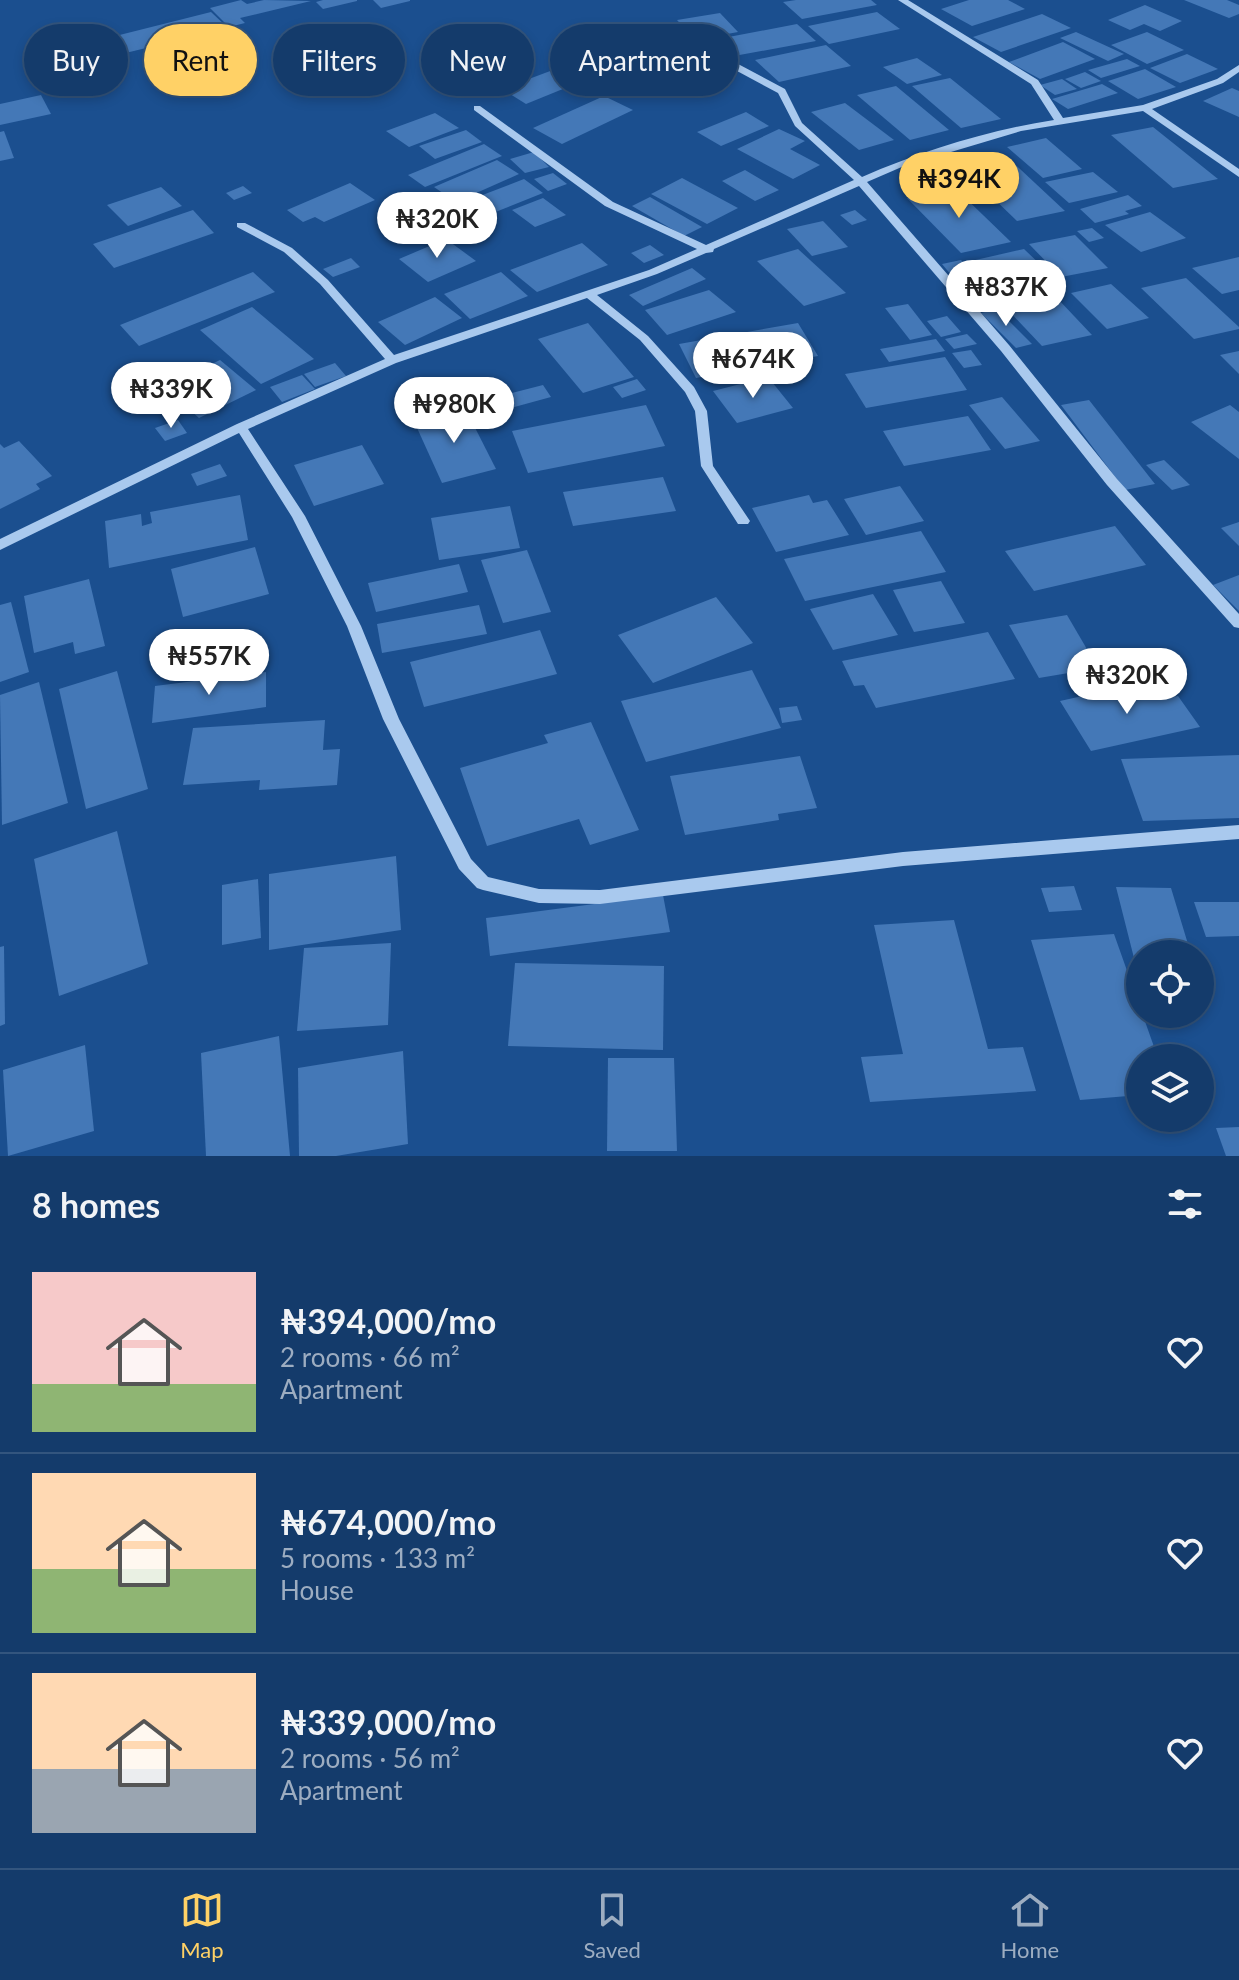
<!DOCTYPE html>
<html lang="en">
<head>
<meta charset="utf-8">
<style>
  :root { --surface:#143b6b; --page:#214673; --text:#f1f3f6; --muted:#9dadc1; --line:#33557e; --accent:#ffd166 }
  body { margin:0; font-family:Lato,sans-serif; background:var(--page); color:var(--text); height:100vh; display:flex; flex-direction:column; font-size:30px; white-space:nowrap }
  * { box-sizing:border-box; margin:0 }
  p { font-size:26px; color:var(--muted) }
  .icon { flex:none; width:44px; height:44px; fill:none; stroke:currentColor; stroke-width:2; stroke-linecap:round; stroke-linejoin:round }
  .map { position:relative; height:1156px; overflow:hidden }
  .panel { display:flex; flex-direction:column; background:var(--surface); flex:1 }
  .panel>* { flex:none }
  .banner { position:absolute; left:24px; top:24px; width:800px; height:72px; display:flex; gap:16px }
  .fabs { position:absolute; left:1126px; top:940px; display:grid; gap:16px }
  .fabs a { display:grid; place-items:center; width:88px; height:88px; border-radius:50%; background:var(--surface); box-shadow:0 4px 12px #0003,0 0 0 2px var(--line); font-size:40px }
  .price { position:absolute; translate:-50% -68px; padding:0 18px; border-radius:28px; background:#fff; color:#222; font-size:26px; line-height:52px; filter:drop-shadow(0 2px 4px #0008) }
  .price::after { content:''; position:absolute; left:50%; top:48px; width:24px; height:18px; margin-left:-12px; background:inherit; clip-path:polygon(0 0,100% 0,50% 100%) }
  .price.on { background:var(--accent); color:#111 }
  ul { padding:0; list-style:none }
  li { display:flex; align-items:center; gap:24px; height:200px; padding:0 32px }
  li+li { border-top:2px solid var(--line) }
  li span { display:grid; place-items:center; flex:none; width:224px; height:160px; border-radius:0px; color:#555 }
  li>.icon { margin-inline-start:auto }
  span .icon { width:96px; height:96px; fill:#fffc; stroke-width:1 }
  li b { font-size:34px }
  h2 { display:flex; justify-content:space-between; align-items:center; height:96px; padding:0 32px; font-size:34px }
  .chip { padding:0 28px; border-radius:36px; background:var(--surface); box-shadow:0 4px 12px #0003,0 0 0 2px var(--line); font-size:28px; line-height:72px }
  .chip.on { background:var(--accent); color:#111 }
  .menu { display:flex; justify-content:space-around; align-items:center; height:112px; border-top:2px solid var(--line); background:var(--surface); font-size:22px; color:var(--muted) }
  .menu a { display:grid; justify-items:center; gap:4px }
  .menu .on { color:var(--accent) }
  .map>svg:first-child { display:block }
</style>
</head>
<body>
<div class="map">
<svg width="1239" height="1156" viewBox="0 0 1239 1156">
  <rect width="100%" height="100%" fill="#1b4f8f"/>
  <g fill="#4478b7">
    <path d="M241,0L247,4L264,0L311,1L240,18L245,23L229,27L210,8Z"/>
    <path d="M323,0H357V1L323,9L316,2Z"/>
    <path d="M373,0H410V1L381,8Z"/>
    <path d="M796,0H871L877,5L802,19L783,2Z"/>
    <path d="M969,0H1008L1025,9L972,26L941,9Z"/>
    <path d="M1184,0H1227L1239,5V14L1229,18Z"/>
    <path d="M1145,5L1182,21L1160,31L1144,24L1130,30L1108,20Z"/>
    <path d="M211,12L228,28L56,70L44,54Z"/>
    <path d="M877,12L900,29L829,44L808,26Z"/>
    <path d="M720,13L738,32L695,40L677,20Z"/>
    <path d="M1042,14L1071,28L1001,52L973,37Z"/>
    <path d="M797,24L816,41L734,56L718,39Z"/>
    <path d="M1076,32L1124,54L1108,61L1060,38Z"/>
    <path d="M1147,32L1184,50L1147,64L1111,45Z"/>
    <path d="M1063,42L1095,59L1040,79L1009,62Z"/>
    <path d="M826,45L851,66L779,82L755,60Z"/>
    <path d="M1187,54L1218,69L1180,83L1150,68Z"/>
    <path d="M917,58L942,75L907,84L883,67Z"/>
    <path d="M1127,59L1140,66L1101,78L1088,70Z"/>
    <path d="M561,67L585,80L526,104L502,89Z"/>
    <path d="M1145,69L1176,87L1138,99L1108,81Z"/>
    <path d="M1085,72L1101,81L1081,88L1065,79Z"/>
    <path d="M492,75L503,80L494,84L501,88L477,98L459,88Z"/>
    <path d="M950,78L1001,119L961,128L912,86Z"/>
    <path d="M1062,79L1077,89L1055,95L1040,85Z"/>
    <path d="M1102,84L1118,93L1068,109L1052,99Z"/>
    <path d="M896,86L949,130L910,140L857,95Z"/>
    <path d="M1232,88L1239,91V117L1203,101Z"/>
    <path d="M41,95L51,114L0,125V104Z"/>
    <path d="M604,96L633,110L562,144L533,128Z"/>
    <path d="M845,103L894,140L859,150L811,112Z"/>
    <path d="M746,112L769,126L721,146L697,132Z"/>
    <path d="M435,113L459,128L409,147L386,131Z"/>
    <path d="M1153,127L1218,179L1173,188L1111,135Z"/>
    <path d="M779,129L805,141L790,149L820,165L793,179L737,149Z"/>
    <path d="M466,130L482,142L435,159L419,146Z"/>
    <path d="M4,131L14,158L0,161V132Z"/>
    <path d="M1046,138L1082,169L1043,178L1007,147Z"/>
    <path d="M484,144L502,156L425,187L408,175Z"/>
    <path d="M534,152L549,167L525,173L510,159Z"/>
    <path d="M1006,156L1065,211L1017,221L959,165Z"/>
    <path d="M497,160L519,174L456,202L434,187Z"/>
    <path d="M745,170L779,190L755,201L722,181Z"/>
    <path d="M1093,172L1118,192L1069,203L1045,182Z"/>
    <path d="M553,173L567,184L548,191L534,179Z"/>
    <path d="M682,178L738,208L707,224L651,194Z"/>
    <path d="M524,179L543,193L478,219L459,204Z"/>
    <path d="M350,183L375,200L324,222L315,217L303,222L287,210Z"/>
    <path d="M243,186L252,193L234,200L226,193Z"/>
    <path d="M161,187L182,206L128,226L107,205Z"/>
    <path d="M955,188L1011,242L961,253L907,198Z"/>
    <path d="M1128,195L1142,206L1125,211L1129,214L1095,223L1080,209Z"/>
    <path d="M650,197L702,227L684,236L632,206Z"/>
    <path d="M543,198L566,215L535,227L512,210Z"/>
    <path d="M446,202L463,213L457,216L471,225L448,235L425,219L439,213L431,208Z"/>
    <path d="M193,210L214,233L114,268L93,244Z"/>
    <path d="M855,210L867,220L852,225L840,215Z"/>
    <path d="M1150,212L1186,238L1141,252L1105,225Z"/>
    <path d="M823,221L848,247L812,256L787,229Z"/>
    <path d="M1092,228L1104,238L1089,242L1077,231Z"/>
    <path d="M1075,235L1108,268L1061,277L1029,244Z"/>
    <path d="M446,239L476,261L428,282L399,259Z"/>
    <path d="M582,243L608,265L537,292L510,270Z"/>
    <path d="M650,245L664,255L644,263L631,253Z"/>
    <path d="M798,249L846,293L804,306L757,261Z"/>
    <path d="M1024,249L1047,271L994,284L971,261Z"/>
    <path d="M1239,257V290L1222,294L1192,268Z"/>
    <path d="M351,258L360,267L333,277L323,269Z"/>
    <path d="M961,260L986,289L966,293L942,264Z"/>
    <path d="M692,268L706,279L643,306L629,295Z"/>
    <path d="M253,272L275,292L139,346L120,325Z"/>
    <path d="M501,272L528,296L470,319L444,294Z"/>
    <path d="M1186,278L1239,327V329L1194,339L1141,288Z"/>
    <path d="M1111,284L1149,318L1107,329L1071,293Z"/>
    <path d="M709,290L736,312L667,335L645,310Z"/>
    <path d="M435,297L462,318L405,345L378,322Z"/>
    <path d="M1057,298L1092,335L1042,346L1007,309Z"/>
    <path d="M908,304L932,335L910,340L885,308Z"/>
    <path d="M252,307L314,359L261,384L200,330Z"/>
    <path d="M997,309L1032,344L1016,348L981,313Z"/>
    <path d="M947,316L961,332L941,337L927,321Z"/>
    <path d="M588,323L634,377L583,393L538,339Z"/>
    <path d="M798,323L818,356L696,378L679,344Z"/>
    <path d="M967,334L977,344L954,349L945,339Z"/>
    <path d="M936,339L945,351L889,362L880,349Z"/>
    <path d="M971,350L982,365L964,368L952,353Z"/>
    <path d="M1239,351V374L1220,355Z"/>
    <path d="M945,357L967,390L866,408L845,374Z"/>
    <path d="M220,360L256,390L199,418L164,387Z"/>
    <path d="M335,363L346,376L315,387L304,374Z"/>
    <path d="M302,375L315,389L282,402L270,387Z"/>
    <path d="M768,377L793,408L737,423L713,391Z"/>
    <path d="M637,379L646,390L622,398L613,387Z"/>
    <path d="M543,385L551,397L496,412L488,399Z"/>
    <path d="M1002,397L1040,441L1005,449L969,405Z"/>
    <path d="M1089,400L1155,484L1125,490L1061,405Z"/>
    <path d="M646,405L665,446L528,473L512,431Z"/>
    <path d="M1230,405L1239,412V459L1191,422Z"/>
    <path d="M464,406L496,469L442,483L413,419Z"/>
    <path d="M968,416L991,450L904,466L883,431Z"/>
    <path d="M178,420L187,433L165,441L155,428Z"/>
    <path d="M19,441L52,476L36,484L40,489L0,509V444L4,448Z"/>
    <path d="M362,445L384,484L314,506L294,465Z"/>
    <path d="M1164,460L1190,485L1172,490L1146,465Z"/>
    <path d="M220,464L227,476L197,486L191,474Z"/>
    <path d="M663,477L676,511L573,526L563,492Z"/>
    <path d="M900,486L924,521L866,535L844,499Z"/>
    <path d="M240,495L248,540L109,568L105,521L141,514L142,526L152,523L150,512Z"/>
    <path d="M809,495L813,503L827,500L849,535L776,552L752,508Z"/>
    <path d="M510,506L520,548L439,560L431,518Z"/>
    <path d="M1239,522V546L1221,528Z"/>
    <path d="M1115,526L1146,565L1034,591L1005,551Z"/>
    <path d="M921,531L946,572L805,601L784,559Z"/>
    <path d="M255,547L269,594L183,617L171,569Z"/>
    <path d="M527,550L551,612L503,623L481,560Z"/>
    <path d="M459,564L468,592L376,612L368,583Z"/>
    <path d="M1239,575V611L1213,585Z"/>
    <path d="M89,579L105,646L75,654L73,642L34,653L24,596Z"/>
    <path d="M941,581L965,623L914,632L893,590Z"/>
    <path d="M873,594L898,635L833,650L810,609Z"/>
    <path d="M716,597L753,643L653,683L618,635Z"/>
    <path d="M11,602L29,672L0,682V605Z"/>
    <path d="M479,605L487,634L382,653L377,624Z"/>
    <path d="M1067,615L1098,668L1039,678L1009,625Z"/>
    <path d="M540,630L557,674L424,707L410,662Z"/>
    <path d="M988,632L1015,679L876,708L864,685L854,686L842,661Z"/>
    <path d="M752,670L781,728L646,762L621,701Z"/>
    <path d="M117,671L148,789L86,809L59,689Z"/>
    <path d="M266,672V707L152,723L155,686Z"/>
    <path d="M1150,681L1162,699L1178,696L1200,727L1091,751L1060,701Z"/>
    <path d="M39,682L68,803L2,825L0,695Z"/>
    <path d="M797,706L802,720L782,723L779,708Z"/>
    <path d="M325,720L323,750L340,749L337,785L259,790L260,780L183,785L193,728Z"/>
    <path d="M591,722L639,830L590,845L579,819L487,846L460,768L548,743L544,735Z"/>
    <path d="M1239,755V818L1143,821L1121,759Z"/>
    <path d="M800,756L817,808L778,814L779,820L685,835L670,776Z"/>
    <path d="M117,831L148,964L59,996L34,859Z"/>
    <path d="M396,856L401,930L269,950V874Z"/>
    <path d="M258,879L261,938L222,945V885Z"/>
    <path d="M1074,886L1082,910L1049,912L1041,888Z"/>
    <path d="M1116,887L1171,888L1191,954H1140V962H1135Z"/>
    <path d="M663,895L670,932L490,956L486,918Z"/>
    <path d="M1194,902H1239V936L1206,937Z"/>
    <path d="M954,920L988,1049L1023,1047L1036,1091L870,1102L861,1057L903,1054L874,925Z"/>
    <path d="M1114,934L1158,1058H1140V1095L1080,1100L1031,940Z"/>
    <path d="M391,943L388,1025L297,1031L304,948Z"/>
    <path d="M4,946L5,1024L0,1026V947Z"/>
    <path d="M515,963L664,966L663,1050L508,1046Z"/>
    <path d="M279,1036L290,1156H206L201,1053Z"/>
    <path d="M85,1045L94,1131L8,1156L3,1070Z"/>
    <path d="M403,1051L408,1144L336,1156H299L298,1068Z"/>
    <path d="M608,1058H674L677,1151H607Z"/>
    <path d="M1239,1127V1156H1226L1216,1128Z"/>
  </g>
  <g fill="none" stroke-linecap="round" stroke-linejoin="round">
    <path fill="#a9c9ee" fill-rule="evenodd" d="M898,0H908L1038,80L1063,118L1143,105L1217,79L1239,65V72L1223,83L1152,109L1239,169V177L1143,111L1021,131L904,166L867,182L1009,345L1117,479L1239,614V628L1234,627L1107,485L1001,351L859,186L714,249L713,252L706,253L657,274L597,295L648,336L694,387L707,411L713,466L750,521L748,524H738L701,466L695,411L685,392L640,340L587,298L396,363L248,429L305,516L361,626L399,719L471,859L488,877L539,889L600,890L903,852L1239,825V839L903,866L600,904L539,903L483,890L477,888L459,869L383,719L347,626L292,517L239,433L0,550V539L237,424L385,359L320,284L284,252L237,227V223H245L292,248L328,280L394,355L649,270L697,249L605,206L474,110V106H480L613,202L706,245L854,180L795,126L778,93L685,43V39H691L785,89L802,123L862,177C922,151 989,130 1054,120L1031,84Z"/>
  </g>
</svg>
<div class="fabs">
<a><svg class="icon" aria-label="locate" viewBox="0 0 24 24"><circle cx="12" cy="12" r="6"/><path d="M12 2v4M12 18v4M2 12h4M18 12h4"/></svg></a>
<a><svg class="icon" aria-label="layers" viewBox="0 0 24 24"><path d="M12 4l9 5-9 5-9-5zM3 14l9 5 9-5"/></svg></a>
</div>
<b class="price on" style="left:959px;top:220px">₦394K</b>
<b class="price" style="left:437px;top:260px">₦320K</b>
<b class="price" style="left:1006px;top:328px">₦837K</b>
<b class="price" style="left:753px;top:400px">₦674K</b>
<b class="price" style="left:171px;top:430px">₦339K</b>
<b class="price" style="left:454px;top:445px">₦980K</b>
<b class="price" style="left:209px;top:697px">₦557K</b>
<b class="price" style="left:1127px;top:716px">₦320K</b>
<div class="banner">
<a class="chip">Buy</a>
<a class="chip on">Rent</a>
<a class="chip">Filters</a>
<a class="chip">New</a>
<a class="chip">Apartment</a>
</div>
</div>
<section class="panel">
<h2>8 homes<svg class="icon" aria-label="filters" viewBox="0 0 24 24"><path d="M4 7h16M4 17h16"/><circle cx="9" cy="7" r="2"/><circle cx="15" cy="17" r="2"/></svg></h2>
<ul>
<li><span style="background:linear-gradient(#f6c9c9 70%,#8fb573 0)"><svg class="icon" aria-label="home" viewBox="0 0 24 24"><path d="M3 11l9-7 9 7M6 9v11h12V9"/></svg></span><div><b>₦394,000/mo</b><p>2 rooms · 66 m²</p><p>Apartment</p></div><svg class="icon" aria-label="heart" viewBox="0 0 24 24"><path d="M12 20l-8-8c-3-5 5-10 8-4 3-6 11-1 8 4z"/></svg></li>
<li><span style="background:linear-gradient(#ffd9b3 60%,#8fb573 0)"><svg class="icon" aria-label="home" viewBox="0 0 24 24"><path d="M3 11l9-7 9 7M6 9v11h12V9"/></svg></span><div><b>₦674,000/mo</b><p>5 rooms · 133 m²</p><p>House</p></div><svg class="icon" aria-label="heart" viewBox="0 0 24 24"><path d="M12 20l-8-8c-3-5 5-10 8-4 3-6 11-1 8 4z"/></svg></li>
<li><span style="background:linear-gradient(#ffd9b3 60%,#9aa5b1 0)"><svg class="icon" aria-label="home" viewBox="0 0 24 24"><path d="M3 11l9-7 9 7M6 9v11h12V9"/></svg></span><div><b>₦339,000/mo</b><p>2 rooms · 56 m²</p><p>Apartment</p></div><svg class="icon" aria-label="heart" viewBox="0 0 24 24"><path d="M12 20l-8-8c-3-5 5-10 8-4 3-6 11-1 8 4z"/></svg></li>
</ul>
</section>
<nav class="menu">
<a class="on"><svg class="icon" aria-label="map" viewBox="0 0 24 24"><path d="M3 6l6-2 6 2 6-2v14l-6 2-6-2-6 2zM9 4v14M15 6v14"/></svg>Map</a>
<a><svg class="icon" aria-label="saved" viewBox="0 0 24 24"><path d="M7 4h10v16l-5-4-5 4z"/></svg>Saved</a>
<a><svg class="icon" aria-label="home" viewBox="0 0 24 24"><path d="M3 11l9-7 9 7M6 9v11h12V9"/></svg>Home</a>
</nav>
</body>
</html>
